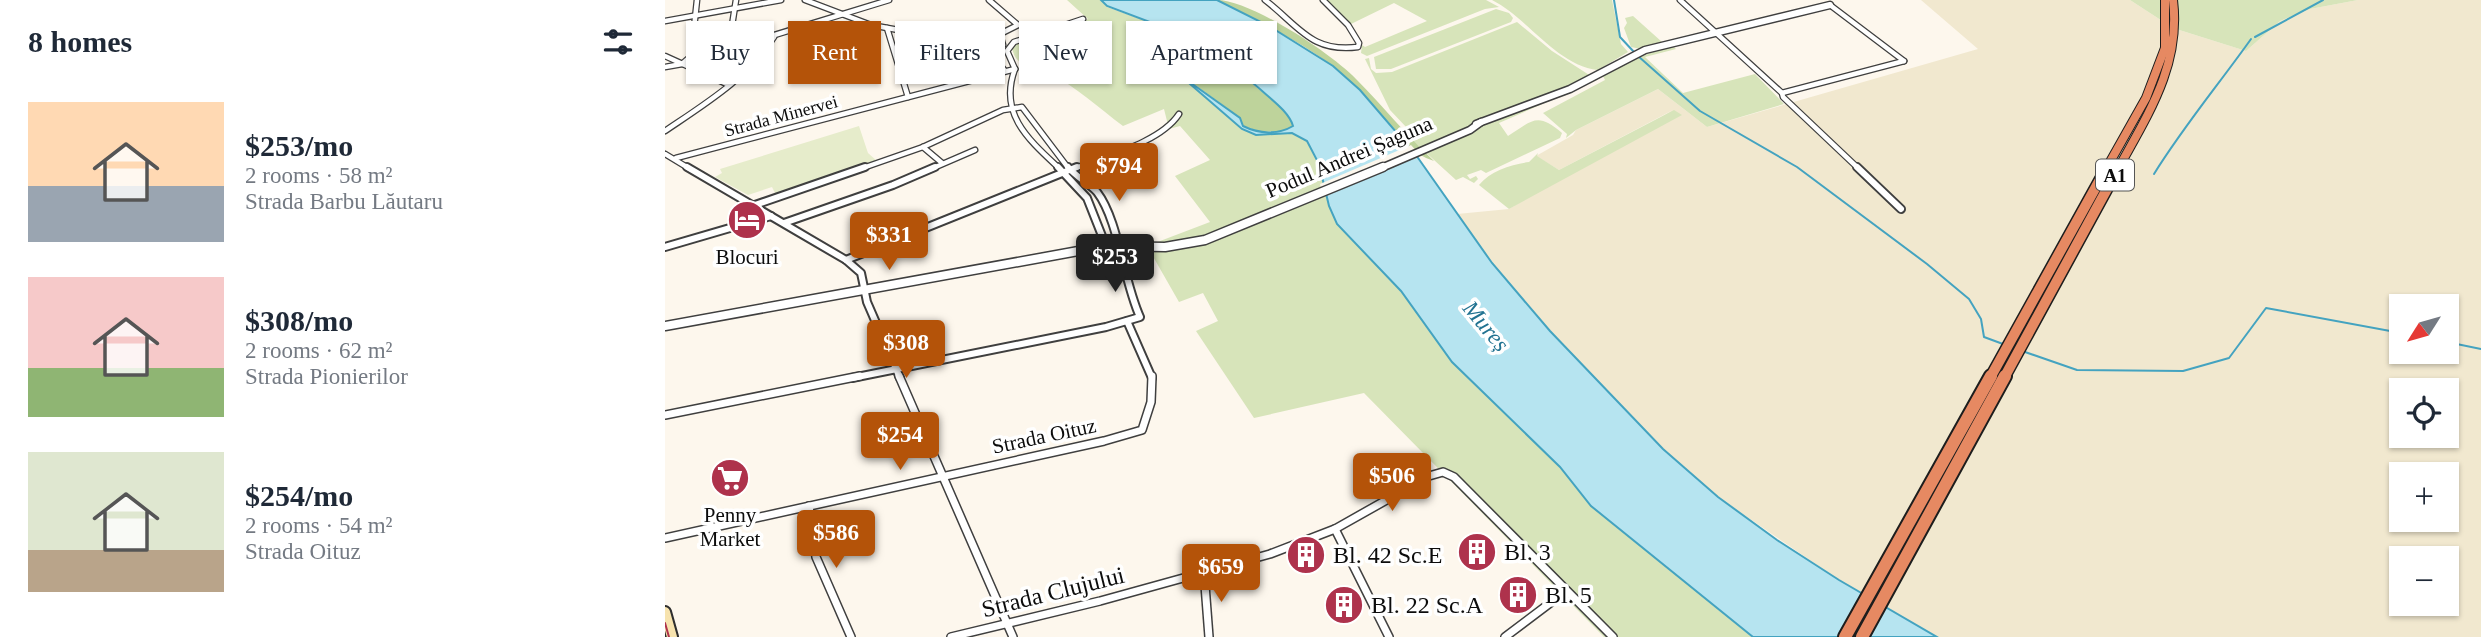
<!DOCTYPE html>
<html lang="en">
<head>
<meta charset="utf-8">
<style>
  :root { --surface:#fff; --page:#f6f6f7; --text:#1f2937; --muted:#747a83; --accent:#b45309 }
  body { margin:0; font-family:Georgia,serif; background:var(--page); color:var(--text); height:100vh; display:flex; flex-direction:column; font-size:26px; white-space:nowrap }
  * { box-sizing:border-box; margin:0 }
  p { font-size:23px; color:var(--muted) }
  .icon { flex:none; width:38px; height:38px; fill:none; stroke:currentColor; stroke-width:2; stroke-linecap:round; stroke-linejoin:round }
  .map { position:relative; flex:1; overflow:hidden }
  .panel { display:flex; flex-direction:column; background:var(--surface); width:665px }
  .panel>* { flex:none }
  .guide { position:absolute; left:21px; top:21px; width:665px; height:63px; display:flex; gap:14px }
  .needle { width:46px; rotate:233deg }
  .fabs { position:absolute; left:1724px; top:294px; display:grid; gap:14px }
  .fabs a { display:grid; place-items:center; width:70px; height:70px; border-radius:0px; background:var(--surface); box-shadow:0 2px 5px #0004; font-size:35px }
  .price { position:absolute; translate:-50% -60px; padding:0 16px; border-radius:7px; background:var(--accent); color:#fff; font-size:23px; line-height:46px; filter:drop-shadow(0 2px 4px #0008) }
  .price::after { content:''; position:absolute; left:50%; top:42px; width:21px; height:16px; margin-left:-10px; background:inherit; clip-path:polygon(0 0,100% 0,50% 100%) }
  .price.selected { background:#222; color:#fff }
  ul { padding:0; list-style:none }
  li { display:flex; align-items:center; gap:21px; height:175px; padding:0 28px }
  li span { display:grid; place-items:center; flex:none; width:196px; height:140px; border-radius:0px; color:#555 }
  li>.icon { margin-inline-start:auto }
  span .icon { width:84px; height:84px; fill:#fffc; stroke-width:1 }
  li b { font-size:30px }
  h2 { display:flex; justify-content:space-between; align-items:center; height:84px; padding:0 28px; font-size:30px }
  .pill { padding:0 24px; border-radius:0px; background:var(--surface); box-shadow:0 2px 5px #0004; font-size:24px; line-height:63px }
  .pill.selected { background:var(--accent); color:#fff }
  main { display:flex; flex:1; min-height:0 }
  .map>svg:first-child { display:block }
</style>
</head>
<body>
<main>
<section class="panel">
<h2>8 homes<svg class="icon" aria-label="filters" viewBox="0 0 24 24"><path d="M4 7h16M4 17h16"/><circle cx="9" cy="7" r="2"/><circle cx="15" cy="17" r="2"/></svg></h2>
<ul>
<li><span style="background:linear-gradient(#ffd9b3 60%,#9aa5b1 0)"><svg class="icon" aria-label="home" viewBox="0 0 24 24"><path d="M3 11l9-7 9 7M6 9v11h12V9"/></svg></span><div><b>$253/mo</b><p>2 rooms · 58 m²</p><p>Strada Barbu Lăutaru</p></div></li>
<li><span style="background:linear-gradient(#f6c9c9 65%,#8fb573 0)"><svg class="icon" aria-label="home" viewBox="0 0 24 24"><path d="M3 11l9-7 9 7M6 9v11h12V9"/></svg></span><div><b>$308/mo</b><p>2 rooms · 62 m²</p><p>Strada Pionierilor</p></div></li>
<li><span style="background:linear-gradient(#dfe7d0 70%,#b9a48a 0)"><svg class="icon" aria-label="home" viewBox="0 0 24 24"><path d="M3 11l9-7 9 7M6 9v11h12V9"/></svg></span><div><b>$254/mo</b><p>2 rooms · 54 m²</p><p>Strada Oituz</p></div></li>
</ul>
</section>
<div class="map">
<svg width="1816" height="637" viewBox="0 0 1816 637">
  <rect width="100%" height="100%" fill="#fdf7ed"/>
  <path fill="#f1e8cf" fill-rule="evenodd" d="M1256,0H1465L1508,28L1581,51L1615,21L1645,9L1693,0H1816V637H1272L1174,580L1053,497L998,449L885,332L827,263L792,214L844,209L1008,110L894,170L871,156L908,135L911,130L993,89L1042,127L1313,49ZM1736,306H1782V352H1736ZM1736,390H1782V436H1736ZM1736,474H1782V520H1736ZM1736,558H1782V604H1736Z"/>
  <g fill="#d7e4ba">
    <path d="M402,0H436L442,7L506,30L486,33L480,45L577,129L591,135L627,133L642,141L654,164L664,206L672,224L736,291L787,362L895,467L926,506L1088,637H939L699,393L589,418L531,331L553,321L538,293L514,302L482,246L545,222L510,176L545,160L515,126L504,129L499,109L458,126C434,108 411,87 385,73C369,65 350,69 347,47L351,42L423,19Z"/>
    <path d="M661,0H821L834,7L820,9L702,56L696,53L697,45L700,47L762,21L729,3L686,24Z"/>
    <path d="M827,0H947L956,44L963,52L933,70C891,65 863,18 827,0Z"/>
    <path d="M1465,0H1693L1645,9L1615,21L1581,51L1508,28Z"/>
    <path d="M831,9L844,13L848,18L846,22L726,69H711L709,57Z"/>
    <path d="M968,16L997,42L976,49L966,47L959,28L962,23L960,18Z"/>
    <path d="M852,22L887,51L932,80L834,123L843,136C867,121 872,111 897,133L895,138L821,173L816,170L802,175L805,179L811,176L813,179L809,183L798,177L791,180L736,130L742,128L725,110L700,59L704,58L706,69L711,73L727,72Z"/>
    <path d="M1008,46L1011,49L980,57L1018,93L1090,74L1119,104L1042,127L993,89L911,130L901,138L902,134L878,113L940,80L938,76C962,63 982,52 1008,46Z"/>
    <path d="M1009,110L1017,115L844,209L814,185C825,171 847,164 864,162L873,153L872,156L894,170Z"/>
  </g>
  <g fill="#bed39b">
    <path d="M552,0C586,0 667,54 691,79C718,106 741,135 769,161C726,147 705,94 669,67C633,40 592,20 552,0Z"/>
    <path d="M488,34C534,34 564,64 596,91C607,100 624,112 628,126L618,131L596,132L578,126L562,108L526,82L483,44V37Z"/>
  </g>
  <path fill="#e6eccb" d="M194,126L203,153L212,161L111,195L107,187L83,195L50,177L57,173L55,169Z"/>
  <path fill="#b6e4f0" stroke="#44a3c0" stroke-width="2" fill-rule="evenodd" d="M436,0H552L604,26L668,66L695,90L751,155L827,263L885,331L998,449L1053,497L1112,540L1174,580L1272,637H1088L926,506L895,467L787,362L736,291L672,224L664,206L654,164L642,141L627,133L591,135L577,129L480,45V35L506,30L442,6ZM486,34C529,29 566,65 596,90C607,100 624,112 628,126C613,135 594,134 578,126L575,118L526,83L481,41Z"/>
  <path fill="#fdf7ed" d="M746,145L755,155L658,197L655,184Z"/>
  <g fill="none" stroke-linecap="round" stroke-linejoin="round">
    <g stroke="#44a3c0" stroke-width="2">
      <path d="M949,0L955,37L969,52"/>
      <path d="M1590,37L1658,0"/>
      <path d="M973,56L1035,111L1132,167L1262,264L1304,299L1316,319L1319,337L1338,344"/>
      <path d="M1489,174C1518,127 1554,84 1586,39"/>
      <path d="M1782,342L1816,349"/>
      <path d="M1360,352L1412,370L1518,371L1564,358L1601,308L1736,333"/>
    </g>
    <g stroke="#3f3f3f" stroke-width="7">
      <g id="minor-far2">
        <path d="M140,0L206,25L321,46"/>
        <path d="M324,0L353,25L335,34L338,45L321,46L340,71"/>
        <path d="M600,0C634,26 646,53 693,47L694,43L683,25L658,0"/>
        <path d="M1015,0L1117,93L1118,97L1194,169"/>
        <path d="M1165,5L1239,61"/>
        <path d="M0,21L116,0"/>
        <path d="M222,28L243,97"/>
        <path d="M57,51L224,0"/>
        <path d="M0,56L64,85"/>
        <path d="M0,67L17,64L26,56L32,0"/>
        <path d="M30,69L52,61L66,32L71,0"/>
        <path d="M350,69C333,114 364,140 395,169"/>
        <path d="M350,69L342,51L349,42L418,19"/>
        <path d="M1117,93L1239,61"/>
        <path d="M0,131C40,104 83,78 109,37"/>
        <path d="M258,147L277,163"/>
        <path d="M0,154L25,169"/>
        <path d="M11,158L350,69"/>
        <path d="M195,169L258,147L338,110L357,107L404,169"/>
        <path d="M266,169L310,150"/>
        <path d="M408,169C440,156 495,143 514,114"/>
      </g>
    </g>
    <g stroke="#3f3f3f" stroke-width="10">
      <g id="minor-far1">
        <path d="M22,167L181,260L196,273L202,302L235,378"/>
        <path d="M393,167L422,198L441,246"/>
        <path d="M1192,167L1236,209"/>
        <path d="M87,206L200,167"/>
        <path d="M119,223L228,185L270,167"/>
        <path d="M0,247L106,216"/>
        <path d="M181,260L412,167"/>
        <path d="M462,321L487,378"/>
        <path d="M187,378L441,327L475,317C458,280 454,221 432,192C425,184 411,177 403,167"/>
      </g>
    </g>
    <g stroke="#3f3f3f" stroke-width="10">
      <g id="minor">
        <path d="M234,376L348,637"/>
        <path d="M0,415L195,376"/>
        <path d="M144,506L151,557L186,637"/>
        <path d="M670,529L724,637"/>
        <path d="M0,538L439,441L477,430L486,402L487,376"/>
        <path d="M539,572L544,637"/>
        <path d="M286,637L435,601L605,554L670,529L764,476L778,472L789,477L948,637"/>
        <path d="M840,637L901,591"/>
      </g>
    </g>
    <g stroke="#3f3f3f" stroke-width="9">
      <g id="tertiary-far1">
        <path d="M811,124L905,89L980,50L1165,5"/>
        <path d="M714,169L805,130L816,122"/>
      </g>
    </g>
    <g stroke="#3f3f3f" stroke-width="11">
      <path id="tertiary" d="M0,326L441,246L500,247L540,240L718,167"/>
    </g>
    <g stroke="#2e2e2e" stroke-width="14">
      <path id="secondary" d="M0,612L7,637"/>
    </g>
    <g stroke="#1d1d1d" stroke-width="10">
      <g id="motorway-far2">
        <path d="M1441,169L1481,98L1500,48V0"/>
        <path d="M1453,169C1483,114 1516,65 1508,0"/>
      </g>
    </g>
    <g stroke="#1d1d1d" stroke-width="13">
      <g id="motorway-far1">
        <path d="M1325,378L1442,167"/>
        <path d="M1339,378L1454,167"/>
      </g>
    </g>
    <g stroke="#1d1d1d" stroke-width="16">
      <g id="motorway">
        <path d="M1180,637L1326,376"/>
        <path d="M1197,637L1340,376"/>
      </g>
    </g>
    <use href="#minor-far2" stroke="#fff" stroke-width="4.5"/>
    <use href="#minor-far1" stroke="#fff" stroke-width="6"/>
    <use href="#minor" stroke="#fff" stroke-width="7"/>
    <use href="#tertiary-far1" stroke="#fff" stroke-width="6"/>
    <use href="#tertiary" stroke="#fff" stroke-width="8"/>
    <use href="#secondary" stroke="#f7e3ae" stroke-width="10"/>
    <use href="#motorway-far2" stroke="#e68962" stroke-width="8"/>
    <use href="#motorway-far1" stroke="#e68962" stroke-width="10"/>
    <use href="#motorway" stroke="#e68962" stroke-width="12"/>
    <path stroke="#ae324c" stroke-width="2" d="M0,623L4,637"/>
  </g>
  <defs>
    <g id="hotel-disc" transform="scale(2.0125)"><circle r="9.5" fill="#ae324c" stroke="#fff"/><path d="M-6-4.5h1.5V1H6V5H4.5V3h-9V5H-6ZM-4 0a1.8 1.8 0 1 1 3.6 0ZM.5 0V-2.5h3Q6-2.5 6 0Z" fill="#fff"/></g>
    <g id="supermarket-disc" transform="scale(2.0125)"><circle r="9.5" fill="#ae324c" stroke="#fff"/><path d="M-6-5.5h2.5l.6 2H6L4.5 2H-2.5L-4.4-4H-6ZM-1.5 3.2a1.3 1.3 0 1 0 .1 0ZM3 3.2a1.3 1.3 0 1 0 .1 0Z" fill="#fff"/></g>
    <g id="building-disc" transform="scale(2.0125)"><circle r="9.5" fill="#ae324c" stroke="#fff"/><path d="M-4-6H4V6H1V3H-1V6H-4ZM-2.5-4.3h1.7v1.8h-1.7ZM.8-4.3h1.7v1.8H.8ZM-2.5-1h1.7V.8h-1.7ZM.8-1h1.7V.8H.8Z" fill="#fff"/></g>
  </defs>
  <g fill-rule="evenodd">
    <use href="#hotel-disc" x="82" y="220"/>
    <use href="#supermarket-disc" x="65" y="478"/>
    <use href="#building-disc" x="812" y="552"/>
    <use href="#building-disc" x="641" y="555"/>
    <use href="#building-disc" x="853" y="595"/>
    <use href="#building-disc" x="679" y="605"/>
  </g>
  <g text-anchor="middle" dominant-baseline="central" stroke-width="7" stroke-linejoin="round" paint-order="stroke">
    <g font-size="18" fill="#0c0c0c" stroke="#fff">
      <text transform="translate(116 116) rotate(-15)">Strada Minervei</text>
    </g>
    <rect fill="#fff" stroke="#555" stroke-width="2" x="1431" y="159.5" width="38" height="31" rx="5"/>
    <g font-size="19" font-weight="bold" fill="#0c0c0c">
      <text x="1450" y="175">A1</text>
    </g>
    <g font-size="21" fill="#0c0c0c" stroke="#fff">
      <text transform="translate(684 157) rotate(-23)">Podul Andrei Șaguna</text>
      <text transform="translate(379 436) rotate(-12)">Strada Oituz</text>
    </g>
    <g font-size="21" fill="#0c0c0c" stroke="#fff">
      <text x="82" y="257">Blocuri</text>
      <text x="65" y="515">Penny<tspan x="65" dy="24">Market</tspan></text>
    </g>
    <g font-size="23" font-style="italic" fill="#227391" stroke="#fff">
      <text transform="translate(821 326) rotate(50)">Mureș</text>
    </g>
    <g font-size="24" fill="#0c0c0c" stroke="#fff" text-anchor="start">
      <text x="839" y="552">Bl. 3</text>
      <text x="668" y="555">Bl. 42 Sc.E</text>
      <text x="880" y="595">Bl. 5</text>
      <text x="706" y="605">Bl. 22 Sc.A</text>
    </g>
    <g font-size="24" fill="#0c0c0c" stroke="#fff">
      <text transform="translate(388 592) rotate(-14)">Strada Clujului</text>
    </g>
  </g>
</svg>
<div class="fabs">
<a><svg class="needle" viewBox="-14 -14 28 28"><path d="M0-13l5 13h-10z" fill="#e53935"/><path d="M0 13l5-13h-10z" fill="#747a83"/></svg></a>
<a><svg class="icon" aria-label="locate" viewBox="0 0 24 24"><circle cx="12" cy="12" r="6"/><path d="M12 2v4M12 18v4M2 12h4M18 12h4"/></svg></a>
<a>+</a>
<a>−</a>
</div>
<b class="price" style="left:454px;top:203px">$794</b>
<b class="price" style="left:224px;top:272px">$331</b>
<b class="price selected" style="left:450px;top:294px">$253</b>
<b class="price" style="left:241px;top:380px">$308</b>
<b class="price" style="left:235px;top:472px">$254</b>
<b class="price" style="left:727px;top:513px">$506</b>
<b class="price" style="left:171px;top:570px">$586</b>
<b class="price" style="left:556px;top:604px">$659</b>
<div class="guide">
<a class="pill">Buy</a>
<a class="pill selected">Rent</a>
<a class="pill">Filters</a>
<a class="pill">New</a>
<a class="pill">Apartment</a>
</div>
</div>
</main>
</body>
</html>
